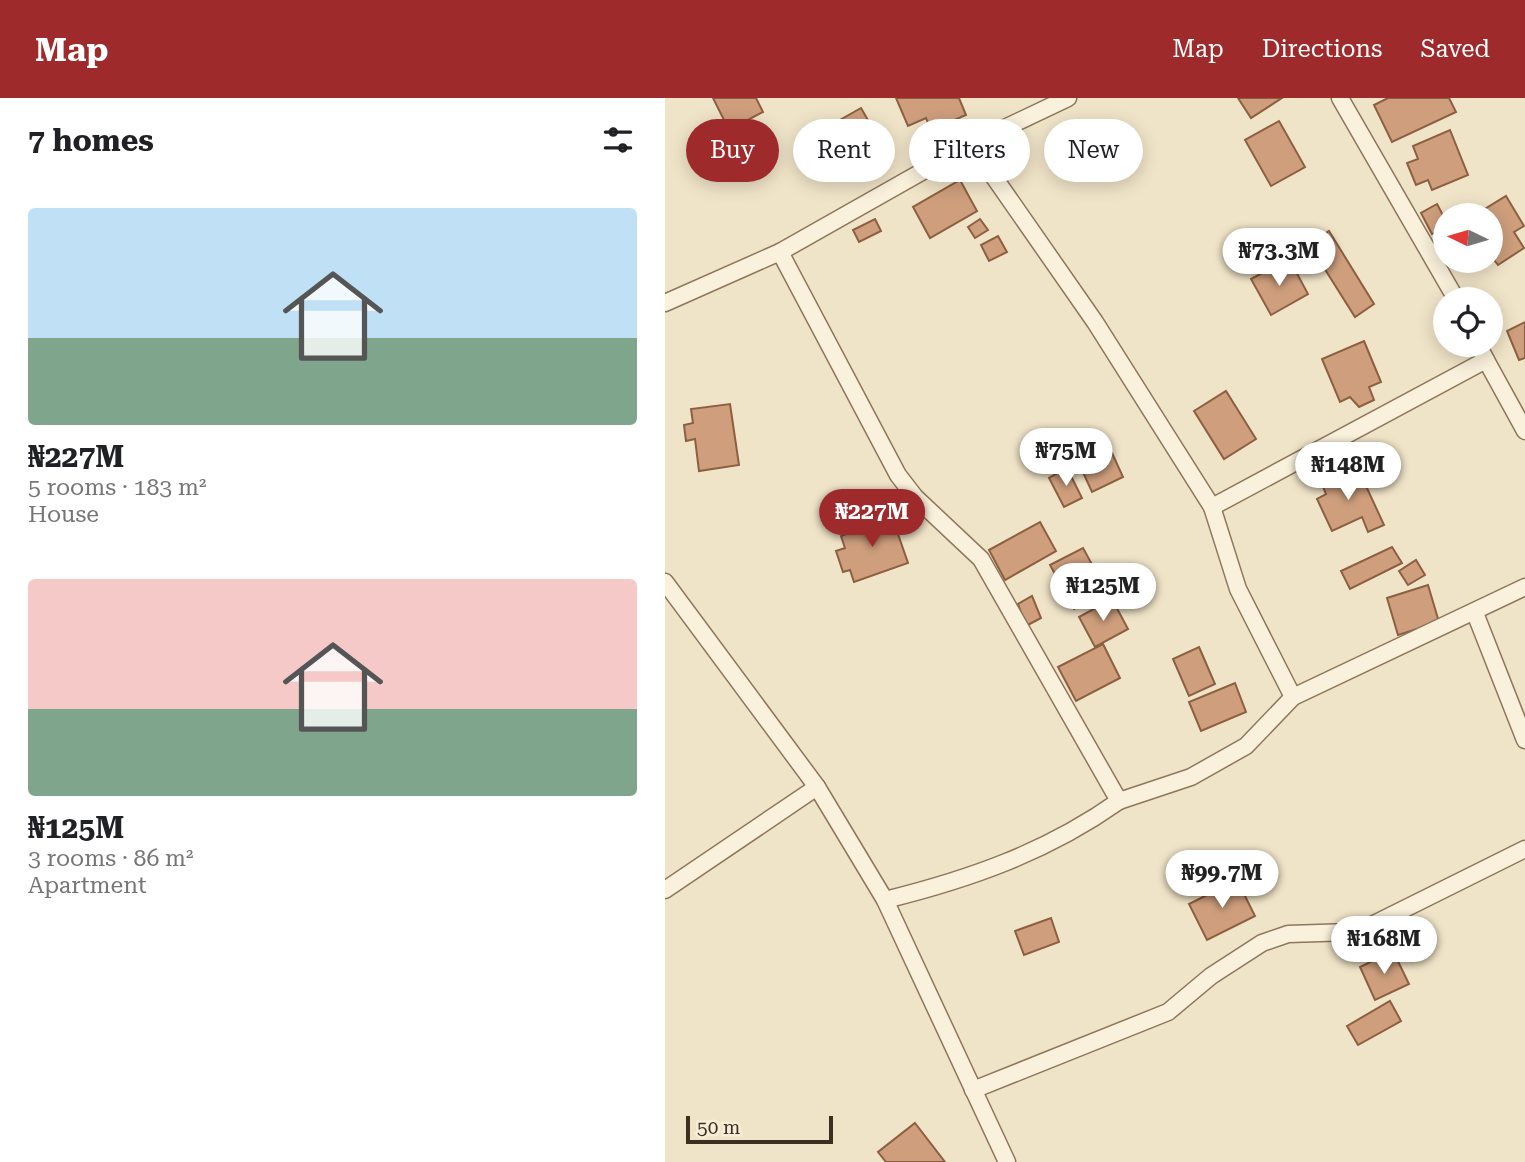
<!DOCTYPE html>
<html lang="en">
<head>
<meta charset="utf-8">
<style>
  :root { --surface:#fff; --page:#f2f2f2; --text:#202124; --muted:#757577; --accent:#9e2a2b }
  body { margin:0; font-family:"Roboto Serif",serif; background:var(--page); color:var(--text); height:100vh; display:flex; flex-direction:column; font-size:26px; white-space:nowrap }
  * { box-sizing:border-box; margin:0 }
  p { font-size:23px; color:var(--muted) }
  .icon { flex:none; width:38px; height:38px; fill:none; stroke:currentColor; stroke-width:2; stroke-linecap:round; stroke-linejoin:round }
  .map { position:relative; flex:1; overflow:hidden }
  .panel { display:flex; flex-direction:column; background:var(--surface); width:665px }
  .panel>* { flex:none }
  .top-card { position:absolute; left:21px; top:21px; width:665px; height:63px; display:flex; gap:14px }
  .needle { width:46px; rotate:275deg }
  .tools { position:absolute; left:768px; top:105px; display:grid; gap:14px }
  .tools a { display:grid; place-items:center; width:70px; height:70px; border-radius:50%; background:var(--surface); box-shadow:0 4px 18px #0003; font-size:35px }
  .scale { position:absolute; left:21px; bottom:18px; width:147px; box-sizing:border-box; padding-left:7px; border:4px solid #3d2e20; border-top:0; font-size:19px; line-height:24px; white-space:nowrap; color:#3d2e20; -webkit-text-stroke:5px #f7eed8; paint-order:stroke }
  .price { position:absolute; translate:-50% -60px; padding:0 16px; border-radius:24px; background:#fff; color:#222; font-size:23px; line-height:46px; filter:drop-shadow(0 2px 4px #0008) }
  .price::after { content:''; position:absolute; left:50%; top:42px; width:21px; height:16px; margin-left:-10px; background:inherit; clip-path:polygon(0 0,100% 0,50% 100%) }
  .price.current { background:var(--accent); color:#fff }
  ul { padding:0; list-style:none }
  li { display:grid; align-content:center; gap:14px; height:371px; padding:0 28px }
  li span { display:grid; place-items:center; height:217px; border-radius:7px; color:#555 }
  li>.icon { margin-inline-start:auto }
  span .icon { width:126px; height:126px; fill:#fffc; stroke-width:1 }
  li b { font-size:30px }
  h2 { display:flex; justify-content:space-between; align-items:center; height:84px; padding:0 28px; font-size:30px }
  .pill { padding:0 24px; border-radius:32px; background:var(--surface); box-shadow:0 4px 18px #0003; font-size:24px; line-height:63px }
  .pill.current { background:var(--accent); color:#fff }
  header { display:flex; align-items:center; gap:42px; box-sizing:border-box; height:98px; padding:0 35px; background:var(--accent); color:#fff }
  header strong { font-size:33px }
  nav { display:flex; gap:38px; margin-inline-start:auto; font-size:24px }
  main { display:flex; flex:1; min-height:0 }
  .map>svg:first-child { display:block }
</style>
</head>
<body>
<header>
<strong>Map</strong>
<nav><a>Map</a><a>Directions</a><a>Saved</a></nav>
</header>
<main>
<section class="panel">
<h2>7 homes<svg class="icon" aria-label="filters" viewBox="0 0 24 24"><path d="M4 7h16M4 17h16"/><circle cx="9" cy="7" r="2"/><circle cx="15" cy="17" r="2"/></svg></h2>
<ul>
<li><span style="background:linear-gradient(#bfe0f5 60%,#7fa58c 0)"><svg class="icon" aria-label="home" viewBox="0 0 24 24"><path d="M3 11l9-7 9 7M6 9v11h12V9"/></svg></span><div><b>₦227M</b><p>5 rooms · 183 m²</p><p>House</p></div></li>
<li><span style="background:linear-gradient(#f6c9c9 60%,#7fa58c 0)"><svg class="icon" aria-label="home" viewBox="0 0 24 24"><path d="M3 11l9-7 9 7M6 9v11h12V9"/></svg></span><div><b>₦125M</b><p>3 rooms · 86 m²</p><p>Apartment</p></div></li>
</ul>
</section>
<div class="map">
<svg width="860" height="1064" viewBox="0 0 860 1064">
  <rect width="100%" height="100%" fill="#f0e4c8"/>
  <g fill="#cf9f7d" stroke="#8d5f41" stroke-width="2">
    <path d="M48,0H91L98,14L64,32Z"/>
    <path d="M231,0H294L301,17L266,32L261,20L243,28Z"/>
    <path d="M573,0H617L586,20Z"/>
    <path d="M723,0H784L791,14L727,44L709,7Z"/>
    <path d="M196,10L212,38L169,61L154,34Z"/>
    <path d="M614,23L640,69L606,88L580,42Z"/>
    <path d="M785,32L803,77L767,92L763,82L751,87L742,65L753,61L748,48Z"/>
    <path d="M295,82L312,113L265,140L248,109Z"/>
    <path d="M841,98L859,128L849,134L859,150L833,167L826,158V117H810Z"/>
    <path d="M772,106L780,121V128L767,136L756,115Z"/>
    <path d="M210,121L216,133L194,144L188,132Z"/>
    <path d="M315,121L323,132L310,140L303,129Z"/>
    <path d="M664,133L709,206L690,219L644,146Z"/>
    <path d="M333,138L342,154L324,163L316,147Z"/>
    <path d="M614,166L618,173L628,168L643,196L606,217L586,181Z"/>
    <path d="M860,224V260L854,262L842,233Z"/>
    <path d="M699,243L716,284L704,289L709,302L694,309L685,299L675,304L657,261Z"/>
    <path d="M561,293L591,341L559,361L529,313Z"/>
    <path d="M65,306L74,367L34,373L30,341L21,343L19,327L28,325L26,311Z"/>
    <path d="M447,355L458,379L427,394L416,370Z"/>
    <path d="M402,370L417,400L399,409L384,380Z"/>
    <path d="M682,372L686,380L695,375L719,427L703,434L697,419L667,433L652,401L661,396L656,384Z"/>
    <path d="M214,415L216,420L226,416L243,465L189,484L185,472L178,474L171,453L180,450L176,438L203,428L200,420Z"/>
    <path d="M375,424L391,453L340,482L324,452Z"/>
    <path d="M727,449L737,465L685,491L676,473Z"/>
    <path d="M418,450L442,494L409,511L385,467Z"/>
    <path d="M751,462L760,477L743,487L734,473Z"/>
    <path d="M763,487L774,524L733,537L722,500Z"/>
    <path d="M367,498L376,520L361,528L353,506Z"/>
    <path d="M447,501L463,531L430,549L414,519Z"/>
    <path d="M438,546L455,580L411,603L393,569Z"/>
    <path d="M534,549L550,586L524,598L508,561Z"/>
    <path d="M570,585L581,614L536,633L524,604Z"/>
    <path d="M572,782L590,818L542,842L524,806Z"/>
    <path d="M386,820L394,844L359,857L350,833Z"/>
    <path d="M728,853L744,886L710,902L695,869Z"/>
    <path d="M725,903L736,923L693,947L682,928Z"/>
    <path d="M250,1025L280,1064H221L213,1054Z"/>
  </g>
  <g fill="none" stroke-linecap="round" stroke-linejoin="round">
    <g stroke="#8d765c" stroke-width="19">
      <g id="street">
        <path d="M675,0L791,201"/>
        <path d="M306,46L430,224L547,409L821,262L813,247"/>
        <path d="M115,154L233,377L250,399L316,461L454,703C382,754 305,781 220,802"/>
        <path d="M0,205L115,154L306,46L403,0"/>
        <path d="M821,262L860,333"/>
        <path d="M547,409L573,491L628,599"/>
        <path d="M0,484L152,689L220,802L342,1064"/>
        <path d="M810,515L860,642"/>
        <path d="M454,703L526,679L581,648L628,599L860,489"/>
        <path d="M0,792L152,689"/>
        <path d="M308,992L503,914L546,878L597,845L623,836L686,834L705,828L860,751"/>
      </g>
    </g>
    <use href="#street" stroke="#faf1dc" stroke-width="16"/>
  </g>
</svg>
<div class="tools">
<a><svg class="needle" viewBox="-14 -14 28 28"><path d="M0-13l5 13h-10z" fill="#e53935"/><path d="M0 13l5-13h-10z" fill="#757577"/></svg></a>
<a><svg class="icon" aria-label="locate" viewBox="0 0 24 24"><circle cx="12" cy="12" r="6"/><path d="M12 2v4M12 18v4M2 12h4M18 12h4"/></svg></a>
</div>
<div class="scale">50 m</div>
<b class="price" style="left:614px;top:190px">₦73.3M</b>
<b class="price" style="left:401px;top:390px">₦75M</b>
<b class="price" style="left:683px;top:404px">₦148M</b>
<b class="price current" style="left:207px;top:451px">₦227M</b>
<b class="price" style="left:438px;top:525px">₦125M</b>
<b class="price" style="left:557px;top:812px">₦99.7M</b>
<b class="price" style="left:719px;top:878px">₦168M</b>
<div class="top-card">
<a class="pill current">Buy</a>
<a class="pill">Rent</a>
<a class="pill">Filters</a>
<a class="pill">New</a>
</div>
</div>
</main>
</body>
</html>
